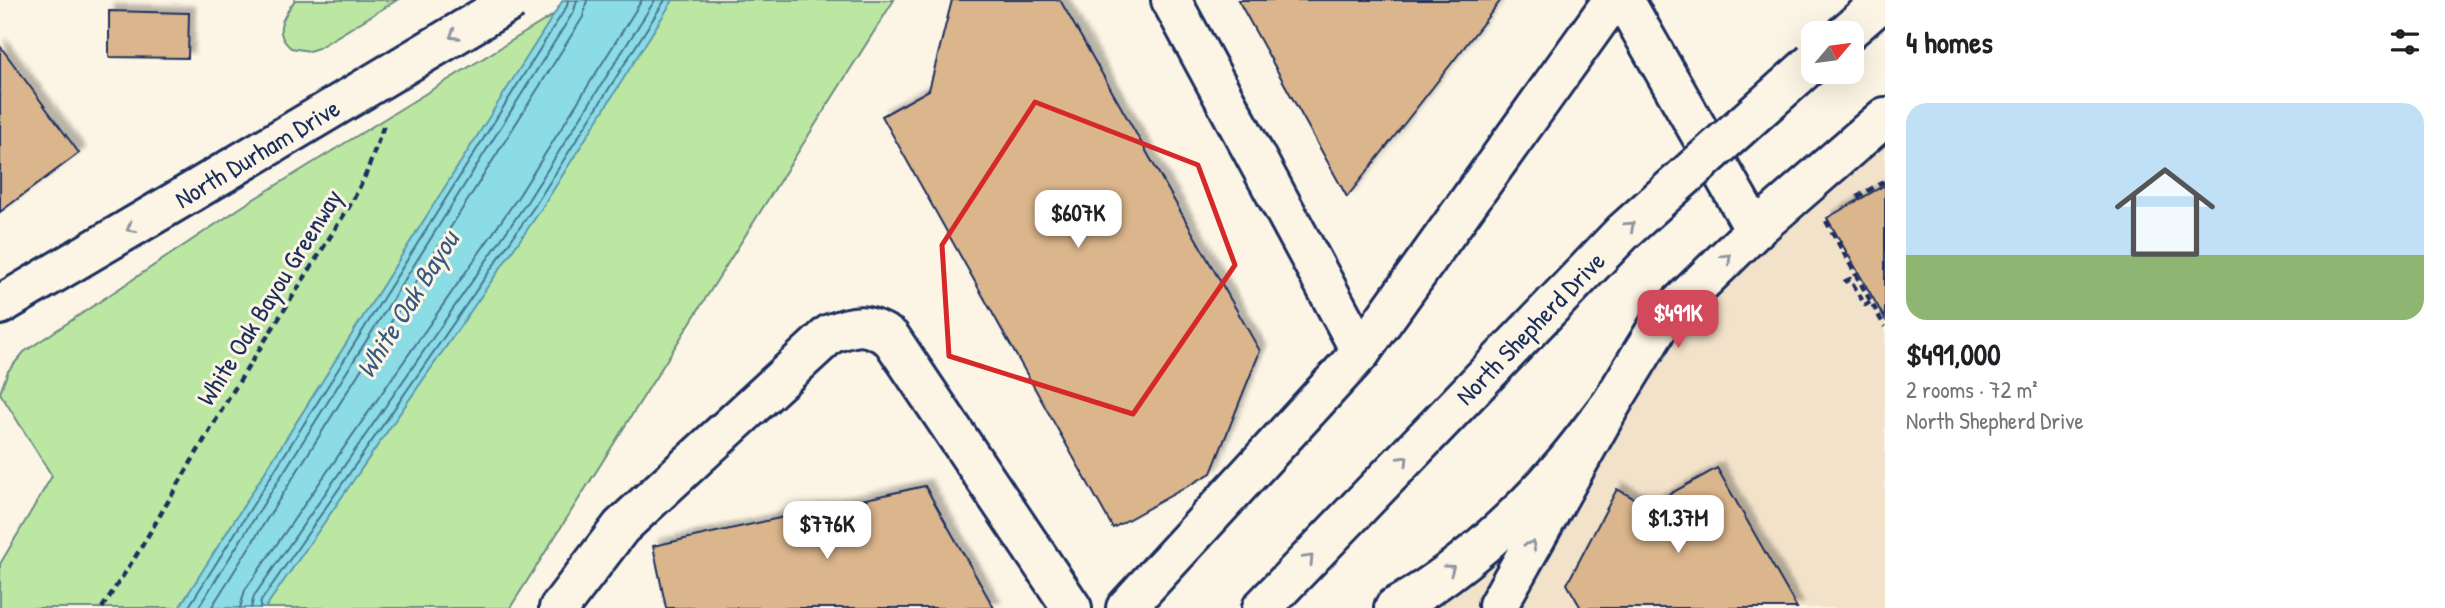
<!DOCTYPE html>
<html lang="en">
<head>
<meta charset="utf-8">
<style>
  :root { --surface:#fff; --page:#f2f2f2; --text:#202124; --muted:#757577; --line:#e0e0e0; --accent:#d1495b }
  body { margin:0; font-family:"Patrick Hand",sans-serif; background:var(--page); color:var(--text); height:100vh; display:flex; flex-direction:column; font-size:26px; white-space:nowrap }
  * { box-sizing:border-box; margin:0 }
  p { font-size:23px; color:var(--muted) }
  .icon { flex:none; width:38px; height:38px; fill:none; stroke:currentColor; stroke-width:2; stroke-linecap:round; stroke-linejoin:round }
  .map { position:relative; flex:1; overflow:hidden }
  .side { display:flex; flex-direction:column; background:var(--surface); width:560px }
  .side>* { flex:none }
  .needle { width:46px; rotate:61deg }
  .tools { position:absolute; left:1801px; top:21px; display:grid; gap:14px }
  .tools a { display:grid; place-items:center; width:63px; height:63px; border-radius:14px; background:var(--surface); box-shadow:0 7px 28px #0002; font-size:35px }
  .price { position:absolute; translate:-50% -60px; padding:0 16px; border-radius:14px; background:#fff; color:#222; font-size:23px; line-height:46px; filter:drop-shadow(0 2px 4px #0008) }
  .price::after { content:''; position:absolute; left:50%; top:42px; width:21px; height:16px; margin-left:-10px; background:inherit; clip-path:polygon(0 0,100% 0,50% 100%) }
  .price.current { background:var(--accent); color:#fff }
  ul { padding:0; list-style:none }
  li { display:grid; align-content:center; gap:14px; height:371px; padding:0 21px }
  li+li { border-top:2px solid var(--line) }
  li span { display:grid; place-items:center; height:217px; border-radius:21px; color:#555 }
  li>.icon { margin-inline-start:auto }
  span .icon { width:126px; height:126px; fill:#fffc; stroke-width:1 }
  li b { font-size:30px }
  h2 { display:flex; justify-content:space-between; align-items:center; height:84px; padding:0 21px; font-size:30px }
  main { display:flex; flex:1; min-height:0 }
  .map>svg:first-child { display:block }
</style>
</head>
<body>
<main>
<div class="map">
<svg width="1885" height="608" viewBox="0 0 1885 608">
  <defs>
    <filter id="shadow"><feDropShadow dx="6" dy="-6" stdDeviation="2" flood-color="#0004"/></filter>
  </defs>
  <rect width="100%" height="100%" fill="#fcf5e5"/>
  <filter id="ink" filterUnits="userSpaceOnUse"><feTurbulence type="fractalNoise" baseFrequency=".0143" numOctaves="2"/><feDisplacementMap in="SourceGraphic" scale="14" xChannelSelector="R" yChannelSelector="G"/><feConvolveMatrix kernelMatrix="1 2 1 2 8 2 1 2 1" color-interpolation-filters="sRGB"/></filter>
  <g filter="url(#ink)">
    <path fill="#f2e2ca" d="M1885,131V608H1411L1565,468L1653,374L1676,338L1719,287Z"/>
    <g fill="#bce7a3" stroke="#6c8b80" stroke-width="2">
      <path d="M295,0H397L318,48L309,51L291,48C272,32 283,17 295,0Z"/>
      <path d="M578,0H894L510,608H0V564L52,476L0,393L8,371L24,352L249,202Z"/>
    </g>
    <path fill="#8bdce4" stroke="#5e97ae" stroke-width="2" d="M563,0H673L540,211L265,608H179Z"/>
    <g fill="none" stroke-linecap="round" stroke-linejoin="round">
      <g stroke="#487494" stroke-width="2">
        <path d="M188,608L567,6L568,0"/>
        <path d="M198,608L574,11L577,0"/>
        <path d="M211,608L583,17L587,0"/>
        <path d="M240,608L245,590L518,197L642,0"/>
        <path d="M251,608L254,596L527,202L655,0"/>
        <path d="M260,608L261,601L534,207L665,0"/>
      </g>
    </g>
    <g fill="#dbb58c" stroke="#1b2f5e" stroke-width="2" filter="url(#shadow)">
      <path d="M952,0H1060L1260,351L1211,473L1113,528L882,116L929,90Z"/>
      <path d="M1238,0H1501L1347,197Z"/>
      <path d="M109,11L189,13L188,58L109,57Z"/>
      <path d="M0,46L79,153L0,212Z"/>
      <path d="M1885,185V319L1827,218Z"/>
      <path d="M1717,468L1797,608H1581L1567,584L1617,489L1648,506Z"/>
      <path d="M925,486L994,608H666L653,546Z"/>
    </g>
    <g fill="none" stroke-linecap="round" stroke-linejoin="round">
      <g stroke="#1b2f5e" stroke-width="44">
        <g id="minor">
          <path d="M1171,0L1361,352"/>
          <path d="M1624,0L1755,230"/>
          <path d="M1498,605L1611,404L1661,322L1755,230L1885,117"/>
          <path d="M559,608L621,527L830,334C858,324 865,322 891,338L1072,608"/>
          <path d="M1126,608L1361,352L1613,0"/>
        </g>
      </g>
      <g stroke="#1b2f5e" stroke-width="44">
        <g id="major">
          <path d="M1846,33L1884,0"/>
          <path d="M0,305L190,193"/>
          <path d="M1262,608L1357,509"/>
          <path d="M1394,608C1454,575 1517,519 1561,467C1579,447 1594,425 1611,404"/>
        </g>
      </g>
      <g stroke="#1b2f5e" stroke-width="4.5" stroke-dasharray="7 5" stroke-linecap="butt">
        <path d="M1857,197L1885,181"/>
        <path d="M1826,221L1885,327"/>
        <path d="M1844,282L1850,279L1865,305L1870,302"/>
        <path d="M102,608L139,551L230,396L352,202L366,174L384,125"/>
      </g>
      <use href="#minor" stroke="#fcf5e5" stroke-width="38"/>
      <use href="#major" stroke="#fcf5e5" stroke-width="38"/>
      <g stroke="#1b2f5e" stroke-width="44" stroke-linecap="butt">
        <g id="major-bridge">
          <path d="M190,193L513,0"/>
          <path d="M1357,509L1623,232L1813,62"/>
        </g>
      </g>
      <use href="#major-bridge" stroke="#fcf5e5" stroke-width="38"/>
    </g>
    <defs><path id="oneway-chevron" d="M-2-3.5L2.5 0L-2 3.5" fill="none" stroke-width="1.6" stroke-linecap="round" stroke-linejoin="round" transform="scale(1.75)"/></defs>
    <g stroke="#8c92a2">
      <use href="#oneway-chevron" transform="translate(454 35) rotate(149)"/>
      <use href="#oneway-chevron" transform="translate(1630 226) rotate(-42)"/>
      <use href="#oneway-chevron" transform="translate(131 228) rotate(150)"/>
      <use href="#oneway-chevron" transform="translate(1727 258) rotate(-45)"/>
      <use href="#oneway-chevron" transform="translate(1404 460) rotate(-46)"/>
      <use href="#oneway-chevron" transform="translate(1531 545) rotate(-61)"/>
      <use href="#oneway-chevron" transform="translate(1309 559) rotate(-46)"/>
      <use href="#oneway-chevron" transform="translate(1450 569) rotate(-37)"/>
    </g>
  </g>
  <path fill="none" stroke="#d62828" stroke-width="5" stroke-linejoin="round" d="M1035,102L1198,165L1235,265L1133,414L949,356L942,245Z"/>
  <g text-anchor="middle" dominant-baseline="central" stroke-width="6" stroke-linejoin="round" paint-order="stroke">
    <g font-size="26" fill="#1b2f5e" stroke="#fcf5e5">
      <text transform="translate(257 153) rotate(-31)">North Durham Drive</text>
      <text transform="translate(269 297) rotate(-58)">White Oak Bayou Greenway</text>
      <text transform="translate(1530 328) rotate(-46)">North Shepherd Drive</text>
    </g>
    <g font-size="28" font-style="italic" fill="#375a80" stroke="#fcf5e5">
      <text transform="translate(407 304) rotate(-58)">White Oak Bayou</text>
    </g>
  </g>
</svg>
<div class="tools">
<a><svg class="needle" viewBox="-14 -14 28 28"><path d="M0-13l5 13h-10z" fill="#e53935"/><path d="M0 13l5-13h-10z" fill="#757577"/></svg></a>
</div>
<b class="price" style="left:1078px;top:250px">$607K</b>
<b class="price current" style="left:1678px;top:350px">$491K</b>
<b class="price" style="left:1678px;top:555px">$1.37M</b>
<b class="price" style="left:827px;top:561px">$776K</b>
</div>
<section class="side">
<h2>4 homes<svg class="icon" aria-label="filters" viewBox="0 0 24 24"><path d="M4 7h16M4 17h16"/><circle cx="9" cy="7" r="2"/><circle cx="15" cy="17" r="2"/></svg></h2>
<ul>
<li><span style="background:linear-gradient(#bfe0f5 70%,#8fb573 0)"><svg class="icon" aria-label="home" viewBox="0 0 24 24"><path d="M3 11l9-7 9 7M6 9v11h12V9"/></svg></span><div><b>$491,000</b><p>2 rooms · 72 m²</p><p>North Shepherd Drive</p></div></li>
</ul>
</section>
</main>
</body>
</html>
